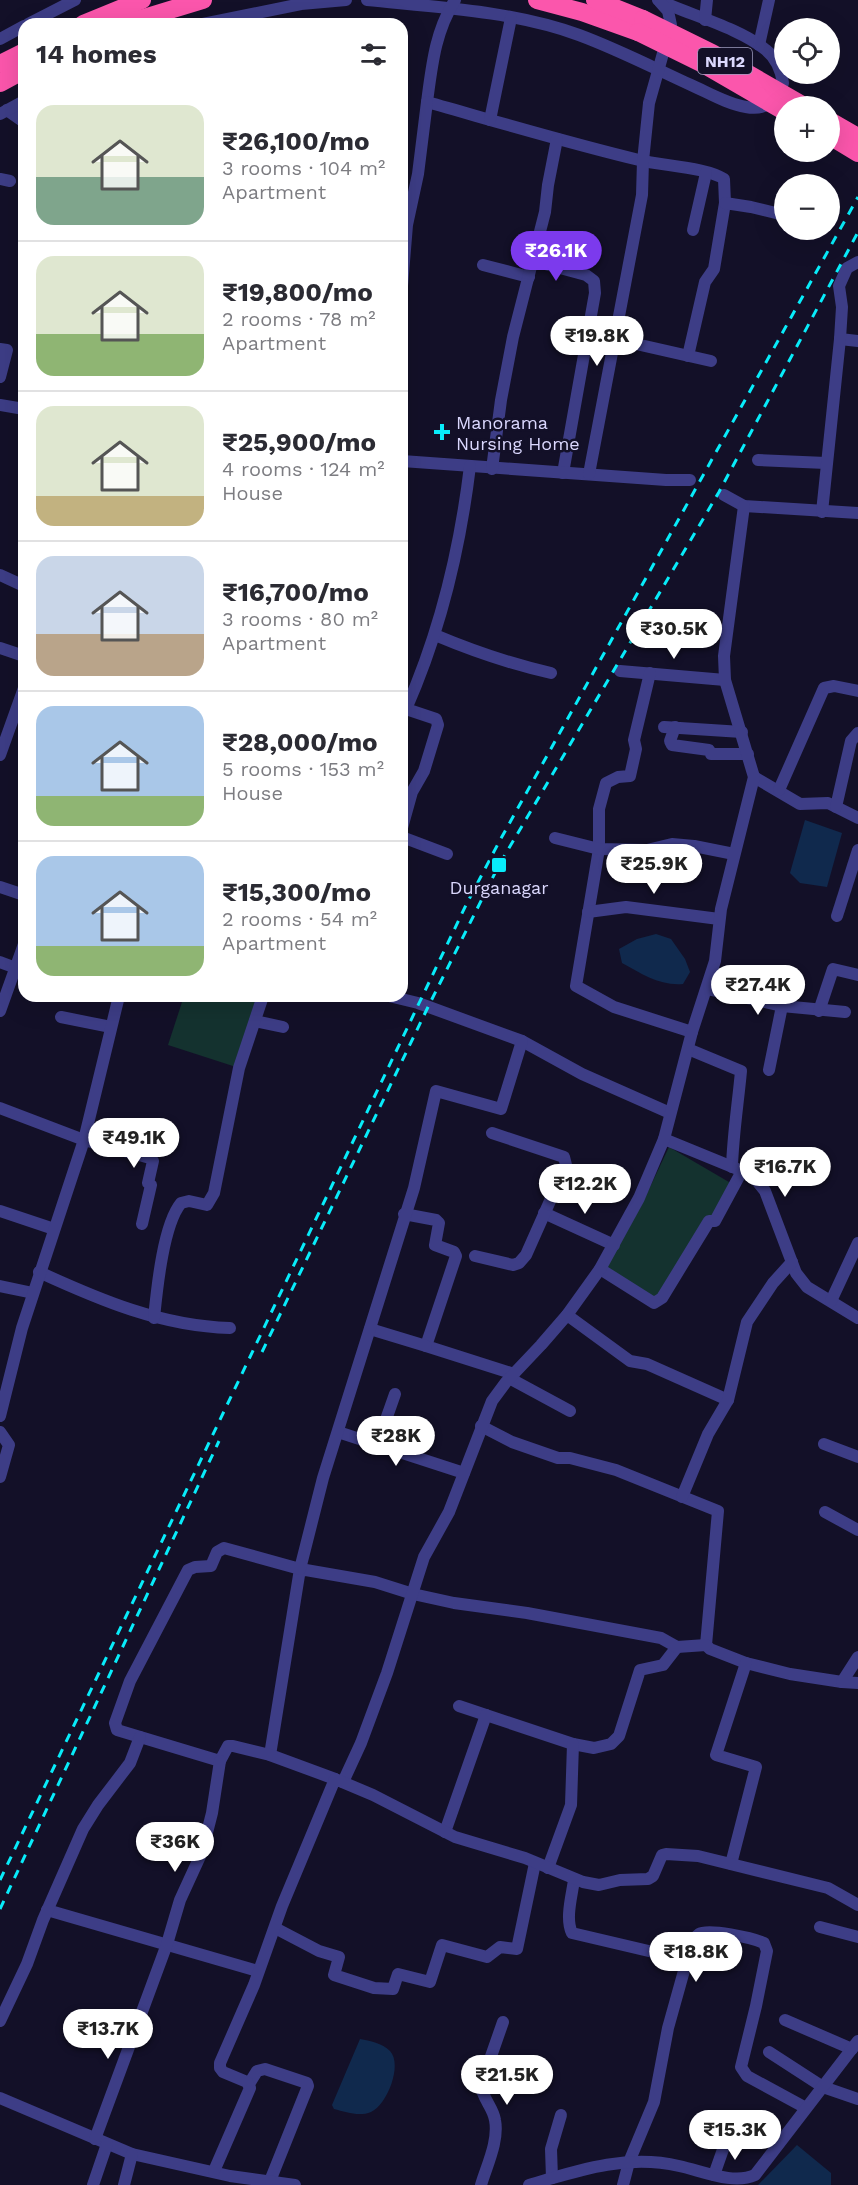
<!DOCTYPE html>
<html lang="en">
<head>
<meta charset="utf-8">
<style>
  :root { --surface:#fff; --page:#f7f7f7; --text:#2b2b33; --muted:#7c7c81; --line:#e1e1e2; --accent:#7c3aed }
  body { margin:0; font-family:"Work Sans",sans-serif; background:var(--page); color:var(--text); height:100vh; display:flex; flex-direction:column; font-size:22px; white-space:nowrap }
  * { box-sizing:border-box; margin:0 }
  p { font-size:20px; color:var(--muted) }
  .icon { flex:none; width:33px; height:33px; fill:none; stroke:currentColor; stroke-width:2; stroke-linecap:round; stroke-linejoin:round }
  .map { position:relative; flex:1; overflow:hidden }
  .details { position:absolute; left:18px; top:18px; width:390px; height:984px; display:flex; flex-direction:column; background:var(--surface); border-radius:18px; box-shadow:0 6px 24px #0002 }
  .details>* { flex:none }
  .tools { position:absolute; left:774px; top:18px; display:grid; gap:12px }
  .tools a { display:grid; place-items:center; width:66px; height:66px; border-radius:50%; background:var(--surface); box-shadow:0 6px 24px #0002; font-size:30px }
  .price { position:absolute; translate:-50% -51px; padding:0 14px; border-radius:21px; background:#fff; color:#222; font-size:20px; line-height:39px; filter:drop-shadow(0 2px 3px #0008) }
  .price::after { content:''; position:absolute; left:50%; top:36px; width:18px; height:14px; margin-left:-9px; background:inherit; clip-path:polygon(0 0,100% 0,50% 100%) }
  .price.current { background:var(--accent); color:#fff }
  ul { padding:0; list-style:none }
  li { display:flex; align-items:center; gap:18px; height:150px; padding:0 18px }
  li+li { border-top:2px solid var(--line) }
  li span { display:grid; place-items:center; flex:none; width:168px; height:120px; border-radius:18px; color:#555 }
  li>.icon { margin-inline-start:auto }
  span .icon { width:72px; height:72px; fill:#fffc; stroke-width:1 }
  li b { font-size:26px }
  h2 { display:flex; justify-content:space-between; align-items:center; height:72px; padding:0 18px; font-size:26px }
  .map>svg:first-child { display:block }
</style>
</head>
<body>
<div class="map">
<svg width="858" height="2185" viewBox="0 0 858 2185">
  <rect width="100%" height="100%" fill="#131028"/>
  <g fill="#14322f">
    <path d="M184,996H258L236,1067L168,1045Z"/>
    <path d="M669,1147L734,1185L655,1299L606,1269L642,1204Z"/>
  </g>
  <g fill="#10294d">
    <path d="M805,820L842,833L827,887L800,883L790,873Z"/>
    <path d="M656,934L671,939L685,959L690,972L683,984C660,986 642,974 622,963L619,949L637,939Z"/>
    <path d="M360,2039C370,2041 382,2043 390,2051C403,2065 387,2105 371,2112C359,2117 346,2112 334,2109L332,2105Z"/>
    <path d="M797,2145L831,2173V2185H758Z"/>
  </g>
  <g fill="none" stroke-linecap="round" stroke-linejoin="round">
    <g stroke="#3d3d86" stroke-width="12">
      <path d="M367,0C435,7 514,11 579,35C617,49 654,68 691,85C709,93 727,104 746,107C766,111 778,100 783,83C781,70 776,58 766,50C740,28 690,15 658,0"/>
      <path d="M455,0C435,32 432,65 427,102C498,122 568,143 639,160C662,166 706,167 724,179L725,203L714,269L705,282L688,356"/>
      <path d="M705,20L707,0"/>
      <path d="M28,24L75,0"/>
      <path d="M203,24L301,4L346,0"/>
      <path d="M0,39L24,26"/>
      <path d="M759,45L769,0"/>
      <path d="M7,110L24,122"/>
      <path d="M0,114L24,101"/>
      <path d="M490,120L511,18"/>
      <path d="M0,179L10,181"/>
      <path d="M725,203L751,207L784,215"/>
      <path d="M693,230L706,173"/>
      <path d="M534,261L586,275L594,281L595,293L563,473"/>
      <path d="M483,265L529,277"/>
      <path d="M402,286L407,225L418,174L427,102"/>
      <path d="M614,339L711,361"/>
      <path d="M840,339L858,341"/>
      <path d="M0,349L7,350L0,377"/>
      <path d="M0,405L24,409"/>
      <path d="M758,460L826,463"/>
      <path d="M402,461L666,480H690"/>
      <path d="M492,469L501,400L513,337L545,212L548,185L557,139"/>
      <path d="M589,474L642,195L643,161L649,103L671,25L668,11L660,2"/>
      <path d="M724,495L744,506L858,513"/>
      <path d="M822,512L840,339L842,307L839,286L847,268L858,262"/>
      <path d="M0,575L24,586"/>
      <path d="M435,635C473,651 511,664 551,673"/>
      <path d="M0,648L24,656"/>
      <path d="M620,671L725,680"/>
      <path d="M650,673L634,740L636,749L630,776L618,777L606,783L599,809V849L576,986L614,1007L692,1032"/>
      <path d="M402,709H406C440,632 460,549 470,466"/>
      <path d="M664,727L742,732"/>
      <path d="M675,727L670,741L672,745L709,750L711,754H748"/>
      <path d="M0,755L24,688"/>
      <path d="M754,777L800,804L828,803L858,818"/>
      <path d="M779,790L824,688L834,686L858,691"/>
      <path d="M836,807L851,741L858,733"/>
      <path d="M402,828L412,792L424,771L438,725L436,719L406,709"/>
      <path d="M402,837L447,854"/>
      <path d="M555,838L599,849L647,850L672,844L694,846L734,854"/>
      <path d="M0,887L24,895"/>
      <path d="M588,912L626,907L719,919"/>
      <path d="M837,916L858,850"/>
      <path d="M0,962L16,968"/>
      <path d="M707,989L782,1006L769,1070"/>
      <path d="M389,996L418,1003L522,1041L582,1074L670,1113"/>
      <path d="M782,1006L845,1012"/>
      <path d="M0,1011L24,944"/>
      <path d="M819,1011L833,969L858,975"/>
      <path d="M61,1017L111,1027"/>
      <path d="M255,1021L283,1027"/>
      <path d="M688,1049L741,1071C738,1104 733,1134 732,1167"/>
      <path d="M0,1108L84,1140L150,1158L153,1161L148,1183L151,1185L142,1224"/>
      <path d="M664,1139L752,1175L765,1191L796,1273L807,1287L858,1318"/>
      <path d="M0,1211L54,1229"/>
      <path d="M544,1213L614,1245"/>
      <path d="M404,1214L436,1220L439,1223L435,1245L454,1252L456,1256L426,1346L514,1374"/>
      <path d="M475,1256L513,1265L519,1263L526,1255L566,1165L564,1157L492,1133"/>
      <path d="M600,1269L654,1303L662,1298L709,1221H715L742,1171"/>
      <path d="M39,1272C100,1300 161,1326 230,1328"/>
      <path d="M0,1286L33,1293"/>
      <path d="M831,1301L858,1243"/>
      <path d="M567,1315L630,1361L647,1364L728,1400"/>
      <path d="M154,1318C157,1289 163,1225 181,1203L189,1201L207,1205L214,1193L239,1068L263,996"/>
      <path d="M370,1329L426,1346"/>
      <path d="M509,1378L570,1411"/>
      <path d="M0,1416L22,1328L84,1140L119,996"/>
      <path d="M481,1426L512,1442L558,1458H570L616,1470L718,1511L706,1645L710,1649L746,1663L790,1674L842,1682"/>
      <path d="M0,1432L9,1445L0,1477"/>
      <path d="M338,1432L464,1473"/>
      <path d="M824,1444L858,1457"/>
      <path d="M377,1445L395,1394"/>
      <path d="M682,1497L708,1434L728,1400L747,1322L773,1283L792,1262"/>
      <path d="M825,1512L858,1530"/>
      <path d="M858,1657L842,1682L858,1683"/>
      <path d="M459,1706L573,1744L594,1748L611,1744L619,1736L640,1670L663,1665L677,1647"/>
      <path d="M270,1755L300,1569L375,1582L413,1594L454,1603L527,1613L661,1638L677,1647L706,1645"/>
      <path d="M335,1779L270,1755L233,1746H228L220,1761L117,1730L115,1723L130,1681L188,1570L195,1567L211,1566L217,1552L224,1548L300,1569L323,1478L414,1188L436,1091L501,1109L522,1041"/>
      <path d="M343,1782L361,1743L387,1673L424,1557L449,1512L492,1401L506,1382L541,1345L567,1315L600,1269L639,1198L664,1139L692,1032L715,961L721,909L754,777L725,680L724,656L744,506"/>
      <path d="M445,1832L486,1715"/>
      <path d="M731,1864L756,1767L716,1755L746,1663"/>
      <path d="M548,1868L571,1805L573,1744"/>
      <path d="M574,1880C572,1895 565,1919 572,1933L687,1960L668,2028L654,2102L629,2162L623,2185"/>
      <path d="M47,1910L258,1971"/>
      <path d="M820,1927L858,1937"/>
      <path d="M275,1928L319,1951L339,1957L334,1975L374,1988L393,1989L398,1974L430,1982L442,1945L487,1957L500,1947L517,1949L535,1863"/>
      <path d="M687,1960C689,1951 691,1940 699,1934C708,1928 753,1938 764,1943L767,1951L756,2006L741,2067L747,2076L806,2108"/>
      <path d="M785,2020L852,2049"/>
      <path d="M0,2021L27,1964L43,1920L83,1829L98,1805L130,1763L140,1737"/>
      <path d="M769,2052L823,2087L858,2099"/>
      <path d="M249,2084L257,2071L265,2069L307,2083L308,2086L270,2181"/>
      <path d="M0,2098L132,2154L230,2176L295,2185"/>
      <path d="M95,2139L167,1944L180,1900L202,1852L212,1813L220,1761"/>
      <path d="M214,2171L250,2088L247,2082L223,2072L220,2068V2063L254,1985L282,1906L335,1779L373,1795L455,1837L525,1858L583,1882L599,1885L620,1880L648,1879L653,1876L662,1855L666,1854L698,1856L828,1888L858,1905"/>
      <path d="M714,2175L727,2138"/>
      <path d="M552,2178L551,2149L561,2115"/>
      <path d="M93,2185L107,2144"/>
      <path d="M124,2185L132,2154"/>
      <path d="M481,2185C487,2165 499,2141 495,2120C493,2107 482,2098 481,2085L503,2022"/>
      <path d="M529,2185C579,2170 627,2154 679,2166C703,2171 733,2185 755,2175L858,2041"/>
    </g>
    <g stroke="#fb56ac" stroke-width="18">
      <path d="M537,0L582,12L638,32"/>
      <path d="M595,0L643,19"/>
      <path d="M83,24L142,0"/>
      <path d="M124,24L203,0"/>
      <path d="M0,64L24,52"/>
      <path d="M0,83L24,70"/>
      <path d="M830,121L858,137"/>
      <path d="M830,136L858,153"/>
    </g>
    <g stroke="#08ecfa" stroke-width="3" stroke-dasharray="9 8" stroke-linecap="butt">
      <path d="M262,1352L428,1007L499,865L719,492L858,232"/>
      <path d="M0,1880L466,905L499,842L858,197"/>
      <path d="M0,1909L219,1441"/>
    </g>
    <g stroke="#fb56ac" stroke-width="18">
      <path d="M643,19L712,53L804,106"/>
      <path d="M638,32L703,64L784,111"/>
    </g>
  </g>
  <g fill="#08ecfa" stroke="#131028" stroke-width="2">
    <path d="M439 423h6v6h6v6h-6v6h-6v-6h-6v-6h6z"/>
    <rect x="491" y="857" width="16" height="16" rx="3"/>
  </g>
  <g text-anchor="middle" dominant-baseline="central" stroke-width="5" stroke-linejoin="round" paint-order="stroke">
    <rect fill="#131028" stroke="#9f9cbe" stroke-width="1.5" x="698" y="48" width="54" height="26" rx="4.5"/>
    <g font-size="16" font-weight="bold" fill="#dbd8fe">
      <text x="725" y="61">NH12</text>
    </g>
    <g font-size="18" fill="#dbd8fe" stroke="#131028" text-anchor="start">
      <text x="456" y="422">Manorama<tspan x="456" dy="21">Nursing Home</tspan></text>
      <text x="499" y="887" text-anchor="middle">Durganagar</text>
    </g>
  </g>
</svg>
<div class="tools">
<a><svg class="icon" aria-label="locate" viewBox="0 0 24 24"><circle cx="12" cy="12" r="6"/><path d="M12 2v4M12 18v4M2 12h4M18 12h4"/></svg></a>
<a>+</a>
<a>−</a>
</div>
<b class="price current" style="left:556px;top:282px">₹26.1K</b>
<b class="price" style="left:597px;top:367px">₹19.8K</b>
<b class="price" style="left:674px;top:660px">₹30.5K</b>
<b class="price" style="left:654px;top:895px">₹25.9K</b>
<b class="price" style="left:758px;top:1016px">₹27.4K</b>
<b class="price" style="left:134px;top:1169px">₹49.1K</b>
<b class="price" style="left:785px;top:1198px">₹16.7K</b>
<b class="price" style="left:585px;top:1215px">₹12.2K</b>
<b class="price" style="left:396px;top:1467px">₹28K</b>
<b class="price" style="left:175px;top:1873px">₹36K</b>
<b class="price" style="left:696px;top:1983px">₹18.8K</b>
<b class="price" style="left:108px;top:2060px">₹13.7K</b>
<b class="price" style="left:507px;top:2106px">₹21.5K</b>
<b class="price" style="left:735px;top:2161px">₹15.3K</b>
<section class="details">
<h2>14 homes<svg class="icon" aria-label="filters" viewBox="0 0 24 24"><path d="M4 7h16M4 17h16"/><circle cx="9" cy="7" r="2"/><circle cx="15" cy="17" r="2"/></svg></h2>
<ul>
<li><span style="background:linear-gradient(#dfe7d0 60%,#7fa58c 0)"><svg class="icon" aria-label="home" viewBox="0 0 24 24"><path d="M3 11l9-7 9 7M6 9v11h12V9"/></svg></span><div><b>₹26,100/mo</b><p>3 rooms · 104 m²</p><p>Apartment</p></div></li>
<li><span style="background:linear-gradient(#dfe7d0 65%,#8fb573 0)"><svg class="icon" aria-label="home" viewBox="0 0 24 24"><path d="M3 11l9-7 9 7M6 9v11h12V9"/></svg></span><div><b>₹19,800/mo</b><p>2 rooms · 78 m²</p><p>Apartment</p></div></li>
<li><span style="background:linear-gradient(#dfe7d0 75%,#c2b280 0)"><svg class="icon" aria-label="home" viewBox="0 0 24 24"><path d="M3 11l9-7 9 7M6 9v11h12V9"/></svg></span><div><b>₹25,900/mo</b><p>4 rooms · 124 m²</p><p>House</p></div></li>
<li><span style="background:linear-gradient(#c9d6e8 65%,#b9a48a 0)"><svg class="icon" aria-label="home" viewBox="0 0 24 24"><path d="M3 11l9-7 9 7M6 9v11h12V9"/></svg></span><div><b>₹16,700/mo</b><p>3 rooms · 80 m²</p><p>Apartment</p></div></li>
<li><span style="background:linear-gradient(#a9c7e8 75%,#8fb573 0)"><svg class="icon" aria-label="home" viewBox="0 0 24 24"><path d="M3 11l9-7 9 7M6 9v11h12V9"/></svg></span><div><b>₹28,000/mo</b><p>5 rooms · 153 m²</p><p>House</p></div></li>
<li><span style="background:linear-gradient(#a9c7e8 75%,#8fb573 0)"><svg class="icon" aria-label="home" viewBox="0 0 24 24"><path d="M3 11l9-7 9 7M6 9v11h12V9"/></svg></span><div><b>₹15,300/mo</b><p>2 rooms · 54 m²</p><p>Apartment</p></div></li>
</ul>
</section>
</div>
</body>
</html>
